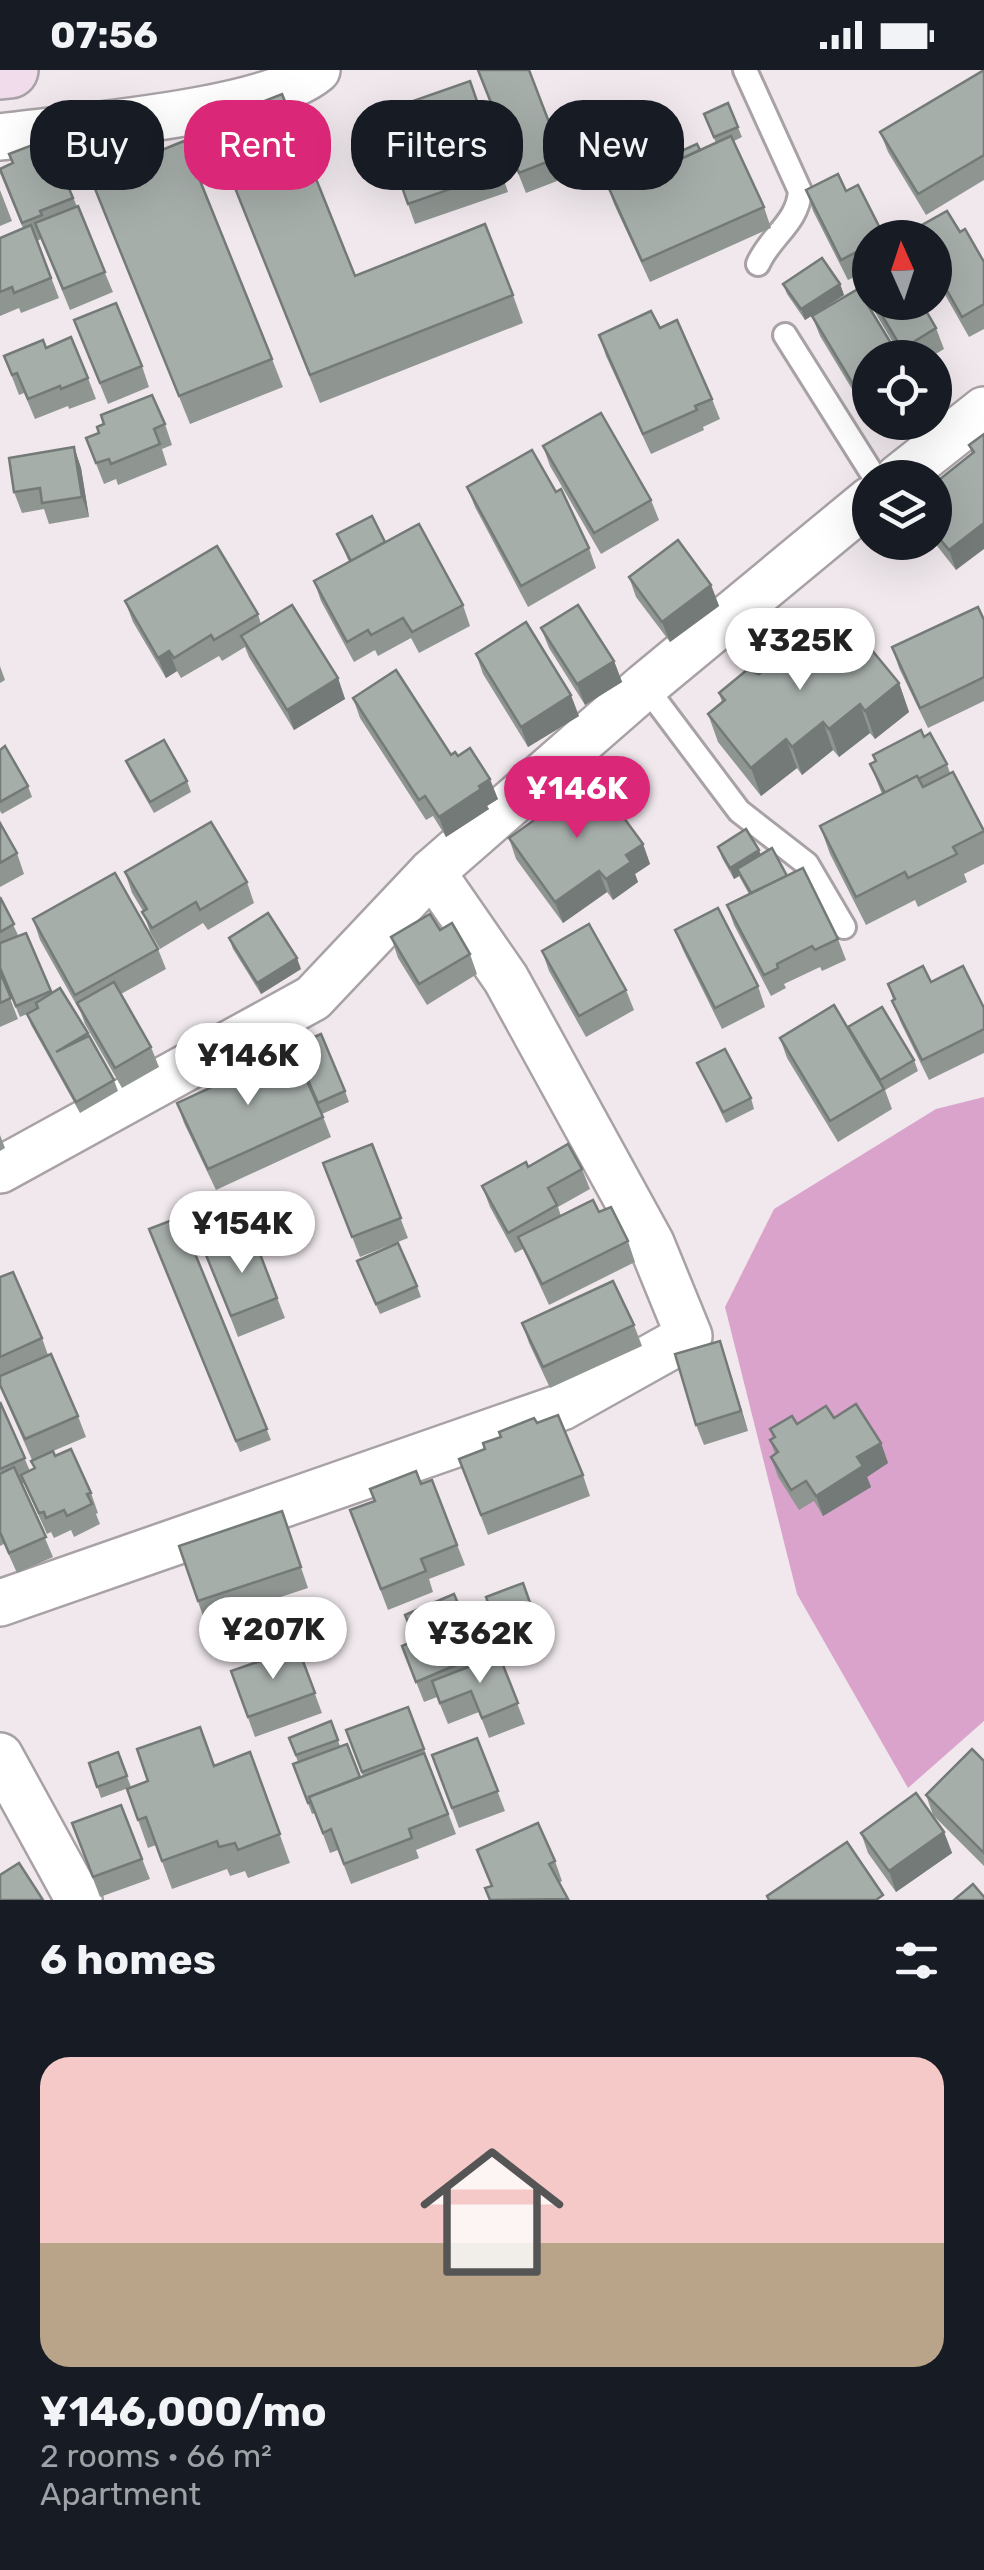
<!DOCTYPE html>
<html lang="en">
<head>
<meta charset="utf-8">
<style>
  :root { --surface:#171b24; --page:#242831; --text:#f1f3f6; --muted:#9ea1a6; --line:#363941; --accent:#db2777 }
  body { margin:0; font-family:Rubik,sans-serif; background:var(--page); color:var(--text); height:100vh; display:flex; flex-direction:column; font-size:38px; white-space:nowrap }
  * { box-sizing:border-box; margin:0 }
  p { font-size:32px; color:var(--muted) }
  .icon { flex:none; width:55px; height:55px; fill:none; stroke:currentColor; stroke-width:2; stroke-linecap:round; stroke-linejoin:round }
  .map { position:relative; height:1830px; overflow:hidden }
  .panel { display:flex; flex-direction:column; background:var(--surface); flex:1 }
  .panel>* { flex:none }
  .top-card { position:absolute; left:30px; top:30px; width:925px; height:90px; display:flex; gap:20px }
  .needle { width:65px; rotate:357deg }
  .tools { position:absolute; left:852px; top:150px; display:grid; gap:20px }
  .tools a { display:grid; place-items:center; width:100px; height:100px; border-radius:50%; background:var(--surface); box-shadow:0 10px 40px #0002; font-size:50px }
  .price { position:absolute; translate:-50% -85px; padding:0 22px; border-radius:35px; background:#fff; color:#222; font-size:32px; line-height:65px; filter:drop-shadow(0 2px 5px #0008) }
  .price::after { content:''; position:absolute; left:50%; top:60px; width:30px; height:22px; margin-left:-15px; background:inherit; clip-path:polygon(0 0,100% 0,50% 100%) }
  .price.selected { background:var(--accent); color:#fff }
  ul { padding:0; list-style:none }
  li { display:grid; align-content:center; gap:20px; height:530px; padding:0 40px }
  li+li { border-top:2px solid var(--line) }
  li span { display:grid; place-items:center; height:310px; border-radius:30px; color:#555 }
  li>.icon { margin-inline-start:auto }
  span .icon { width:180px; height:180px; fill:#fffc; stroke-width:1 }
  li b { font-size:42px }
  h2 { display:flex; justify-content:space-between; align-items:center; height:120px; padding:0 40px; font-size:42px }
  .tag { padding:0 35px; border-radius:40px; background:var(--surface); box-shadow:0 10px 40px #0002; font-size:35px; line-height:90px }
  .tag.selected { background:var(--accent); color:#fff }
  .status { display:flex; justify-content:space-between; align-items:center; height:70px; padding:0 50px; background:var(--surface); direction:ltr }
  .status svg { height:28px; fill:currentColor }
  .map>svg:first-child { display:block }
</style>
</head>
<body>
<div class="status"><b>07:56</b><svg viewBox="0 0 49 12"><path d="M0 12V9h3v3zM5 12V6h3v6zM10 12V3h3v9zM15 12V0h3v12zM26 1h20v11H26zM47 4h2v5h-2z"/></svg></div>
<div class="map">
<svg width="984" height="1830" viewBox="0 0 984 1830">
  <rect width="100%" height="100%" fill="#f0e8ed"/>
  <path fill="#daa3cc" d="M984,1027V1651L908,1718L797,1524L725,1237L774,1139L936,1039Z"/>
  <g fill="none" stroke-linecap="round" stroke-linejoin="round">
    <g stroke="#a8a1a6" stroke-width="28">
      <g id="lane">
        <path d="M745,0L800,121C798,153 770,166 758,194"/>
        <path d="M785,265L875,408"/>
        <path d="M645,616L739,741L807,794L844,857"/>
      </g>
    </g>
    <g stroke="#a8a1a6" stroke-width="50">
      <g id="street">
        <path d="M0,67C72,57 267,43 317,0"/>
        <path d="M898,408L984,340"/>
        <path d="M0,1100L313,928L432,802L645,616L870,430"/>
        <path d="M0,1533L562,1337L689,1266L651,1173L506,909L432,802"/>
        <path d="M0,1686L79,1830"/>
      </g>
    </g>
    <g stroke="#a8a1a6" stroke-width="60">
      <path id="secondary" d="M0,1L10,0"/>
    </g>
    <use href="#lane" stroke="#fff" stroke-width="22"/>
    <use href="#street" stroke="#fff" stroke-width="45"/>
    <use href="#secondary" stroke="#f0dceb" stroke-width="55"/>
  </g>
  <g fill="#8f9692">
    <path d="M477,0H529L570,106L526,123Z"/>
    <path d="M984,0V110L926,145L888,82L880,62Z"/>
    <path d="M470,11L508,122L415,154L376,44Z"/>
    <path d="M728,33L742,67L734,71L764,137L771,158L650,212L614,134L607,114L663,97L716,73L704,44Z"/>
    <path d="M209,53L355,206L513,225L523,253L320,333Z"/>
    <path d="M51,75L113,222L70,240L41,169L37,171L59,228L21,243L19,238L0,246V168L23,158L0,103L38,80Z"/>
    <path d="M91,109L272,289L283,317L190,354Z"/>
    <path d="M0,120L12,151L0,156Z"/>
    <path d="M806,120L870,168V232H931L924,237L936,258L944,279L929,288H902L862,220L857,206L848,210L813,141Z"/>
    <path d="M913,160L960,162L984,192V259L969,267L935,207V168H915Z"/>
    <path d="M783,214H840L844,225L805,250L787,224Z"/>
    <path d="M812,246L870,288V336L864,339L820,266Z"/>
    <path d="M74,250L142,296L149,317L108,334Z"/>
    <path d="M599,265L712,329L720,349L703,357L704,360L651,384L606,286Z"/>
    <path d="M46,278L88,308L96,329L69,339L68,336L35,349L24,323L19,325L4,286Z"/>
    <path d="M165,354L172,375L162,379L167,395L118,415L116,409L104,414L86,368Z"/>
    <path d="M984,364L956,500L934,472L935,413L972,384L969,375Z"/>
    <path d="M543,376L651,430L659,450L601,484L550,396Z"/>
    <path d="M74,377L81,398L89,447L49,454L44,439L22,443L14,422Z"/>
    <path d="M467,417L556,422L589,478L596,498L528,537L475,437Z"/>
    <path d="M337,464L385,472L463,535L470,556L419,583L411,568L378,586L375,580L354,592L321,531L314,511L349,492Z"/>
    <path d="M629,507L711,515L719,536L670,572L636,527Z"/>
    <path d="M125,531L258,544L261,554L338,608L345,629L294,660L249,587L245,577L222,591L219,586L181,608L177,601L166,608L133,552Z"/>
    <path d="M984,550V631L928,658L899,598L892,577Z"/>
    <path d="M541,558L614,591L622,612L585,635L549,578Z"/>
    <path d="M842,571L899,613L909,642L875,669L870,663L839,687L833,680L802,705L797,698L761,726L718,672L708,644L722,632L719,623L759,604L769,596L765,587L809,575Z"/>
    <path d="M476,584L579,646L528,677L483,604Z"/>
    <path d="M0,596L5,610L0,613Z"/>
    <path d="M353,628L451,685L498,729L487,736L489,739L446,767L433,746L426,750L360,648Z"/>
    <path d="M924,667L947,694L950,703L984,761V794L964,804L967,812L918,837L915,830L866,855L830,784L820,756L882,724L870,694L875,691L873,685Z"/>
    <path d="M0,680L28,716L32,727L2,744L0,741Z"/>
    <path d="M126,691L187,711L191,722L154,743L130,701Z"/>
    <path d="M594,718L643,774L650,794L635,804L638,812L613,830L607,822L563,853L516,789L509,768Z"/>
    <path d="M0,753L17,783L24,804L0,817Z"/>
    <path d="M718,777L761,784L787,806L838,869L846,890L822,901L820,897L784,914L786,918L771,926L734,855L727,835L749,824L739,806L734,809L722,788Z"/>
    <path d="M125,802L247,812L254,833L208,860L203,853L160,879L150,862L143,841L132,823Z"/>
    <path d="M0,827L18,865L11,869L26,863L52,923L88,963L114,1010L118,1021L80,1043L31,955L27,944L20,947L0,900Z"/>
    <path d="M33,849L158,879L166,899L121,924L151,977L159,997L122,1018L85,954L81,943L40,870Z"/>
    <path d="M440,860L470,884L477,904L427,935L398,888L391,867Z"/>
    <path d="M675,860L758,916L765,937L722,959L683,880Z"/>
    <path d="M229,868L301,899L261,924L233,879Z"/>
    <path d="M542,881L626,920L634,940L586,967L549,901Z"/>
    <path d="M0,902L18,949L0,957Z"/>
    <path d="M931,912L984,938V983L929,1010L900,951L888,914Z"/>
    <path d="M851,963L914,990L918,1001L885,1020L892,1039L838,1072L787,988L780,968Z"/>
    <path d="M697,993L751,1028L754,1039L726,1053Z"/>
    <path d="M291,997L345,1021L349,1032L322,1044L331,1067L216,1120L184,1053L177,1033L209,1019L201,998L235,1007Z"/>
    <path d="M0,1065L5,1078L0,1081Z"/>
    <path d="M372,1074L408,1168L360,1187L331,1114Z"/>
    <path d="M528,1097L582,1099L590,1119L558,1137L561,1146L599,1142L628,1171L635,1192L549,1235L523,1179L515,1183L490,1137L482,1116Z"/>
    <path d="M180,1147L271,1370L240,1382L149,1159Z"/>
    <path d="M253,1166L285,1248L238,1267L214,1205Z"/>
    <path d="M357,1191L417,1216L421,1227L380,1244Z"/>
    <path d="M0,1207L42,1268L48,1285L78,1346L86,1367L32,1390L0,1317Z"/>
    <path d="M522,1253L634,1255L642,1276L550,1318L529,1273Z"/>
    <path d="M727,1292L748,1361L704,1375L696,1355Z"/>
    <path d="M0,1332L30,1401L34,1399L31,1391L55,1386L91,1423L98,1443L96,1444L100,1454L74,1467L71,1460L54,1468L51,1462L47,1464L24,1413L22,1414L53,1487L17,1503L4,1474L0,1476Z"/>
    <path d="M834,1348L881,1373L888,1393L867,1407L871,1417L823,1446L814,1431L799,1440L778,1407L771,1387L775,1384L770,1370L773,1368L770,1359Z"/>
    <path d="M537,1353L583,1405L590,1426L488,1465L459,1389L485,1379Z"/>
    <path d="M432,1410L465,1495L429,1509L433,1522L388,1540L350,1440Z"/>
    <path d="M282,1441L308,1518L205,1552L179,1476Z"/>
    <path d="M523,1513L543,1568L537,1570L541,1582L509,1592L486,1527Z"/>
    <path d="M468,1549L485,1591L499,1585L525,1654L489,1668L479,1642L448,1654L437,1627L424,1632L402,1576Z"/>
    <path d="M298,1578L322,1643L255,1667L231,1601Z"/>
    <path d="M408,1637L456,1764L416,1780L419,1788L351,1814L338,1780L330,1783L315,1743L312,1744L293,1694L298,1692L289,1668L331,1651L340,1676L360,1707L363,1706L346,1660Z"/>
    <path d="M477,1668L505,1741L459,1758L432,1685Z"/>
    <path d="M118,1682L131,1717L101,1728L89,1693Z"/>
    <path d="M250,1682L290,1793L248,1808L245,1801L230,1806L227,1799L172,1819L156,1775L148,1778L127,1719L214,1696Z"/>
    <path d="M984,1691V1796L933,1745L926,1725Z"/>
    <path d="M121,1735L150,1809L100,1827L72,1753Z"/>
    <path d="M944,1762L952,1783L896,1822L868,1783L861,1763Z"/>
    <path d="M477,1780L555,1791L562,1811L559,1813L569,1830H489L485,1818L491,1816Z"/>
  </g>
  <g fill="#747a77">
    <path d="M840,214L844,225L805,250L801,239Z"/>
    <path d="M74,377L81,398L89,447L82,427Z"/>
    <path d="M984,453V479L956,500L949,480Z"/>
    <path d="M711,515L719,536L670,572L662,552Z"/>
    <path d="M169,581L177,601L166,608L158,588Z"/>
    <path d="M614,591L622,612L585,635L577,614Z"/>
    <path d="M338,608L345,629L294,660L287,640Z"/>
    <path d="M899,613L909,642L875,669L865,641Z"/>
    <path d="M571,625L579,646L528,677L521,657Z"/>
    <path d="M860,634L870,663L839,687L829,659Z"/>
    <path d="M823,652L833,680L802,705L792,677Z"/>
    <path d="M786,669L797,698L761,726L751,698Z"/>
    <path d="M490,709L498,729L487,736L489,739L446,767L439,747Z"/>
    <path d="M643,774L650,794L635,804L638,812L613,830L606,809L626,785Z"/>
    <path d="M759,780L763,791L737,799L739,806L734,809L730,798Z"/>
    <path d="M599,801L607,822L563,853L555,832Z"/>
    <path d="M297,888L301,899L261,924L257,913Z"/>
    <path d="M720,1271L727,1292L748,1361L741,1341Z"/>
    <path d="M881,1373L888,1393L867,1407L871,1417L823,1446L816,1426L857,1387Z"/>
    <path d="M944,1762L952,1783L896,1822L889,1801Z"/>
  </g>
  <g fill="#a6aeaa" stroke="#747a77" stroke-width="2.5">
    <path d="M478,0H529L562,86L519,103Z"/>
    <path d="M984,0V85L918,124L880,62Z"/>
    <path d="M470,11L501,101L408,134L376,44Z"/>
    <path d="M282,24L355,206L485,154L513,225L310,305L209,53Z"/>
    <path d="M728,33L738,57L714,67L704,44Z"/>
    <path d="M731,66L764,137L642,191L607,114L660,90L663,97Z"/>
    <path d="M184,71L272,289L179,326L91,109Z"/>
    <path d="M35,74L38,80L51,75L73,128L40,141L42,145L22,153L0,99L13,93L9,84Z"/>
    <path d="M697,74L700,80L674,92L670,86Z"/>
    <path d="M838,104L846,121L858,115L885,168H870V175L841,190L806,120Z"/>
    <path d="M78,136L105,202L63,219L35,153Z"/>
    <path d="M947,141L960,162L965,159L984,192V234L962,247L935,199V168H917L913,160Z"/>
    <path d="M31,155L51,208L14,223L12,217L0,222V168Z"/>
    <path d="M822,188L840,214L801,239L783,214Z"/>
    <path d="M870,190V226L855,200Z"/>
    <path d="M858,219L900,288H870V311L856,319L812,246Z"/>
    <path d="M874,232H921L936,258L902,279Z"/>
    <path d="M116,233L142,296L100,313L74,250Z"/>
    <path d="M651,241L660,258L677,250L712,329L695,336L697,340L643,364L599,265Z"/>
    <path d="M71,267L88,308L61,319L60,316L28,329L17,303L12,305L4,286L43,270L46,278Z"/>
    <path d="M152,325L165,354L154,359L160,374L111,394L109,389L96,393L86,368L99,363L97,357L104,354L101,345Z"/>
    <path d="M601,343L651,430L594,463L543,376Z"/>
    <path d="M984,364V453L949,480L935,463V413L974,382L969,375Z"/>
    <path d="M74,377L82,427L42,433L40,418L14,422L9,388Z"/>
    <path d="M532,380L556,422L561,419L589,478L521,516L467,417Z"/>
    <path d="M372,446L385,472L351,491L337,464Z"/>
    <path d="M419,454L463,535L412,562L403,548L371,565L368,560L347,572L314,511Z"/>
    <path d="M678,470L711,515L662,552L629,507Z"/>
    <path d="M217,476L258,544L214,570L211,565L174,588L169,581L158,588L125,531Z"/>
    <path d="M292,535L338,608L287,640L241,566Z"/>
    <path d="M578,535L614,591L577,614L541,558Z"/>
    <path d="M978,537L984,550V607L920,638L892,577Z"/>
    <path d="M526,552L571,625L521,657L476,584Z"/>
    <path d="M797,560L809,575L820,565L832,568L836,564L842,571L856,561L899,613L865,641L860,634L829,659L823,652L792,677L786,669L751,698L708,644L725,630L719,623L747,600L759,604L771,594L765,587Z"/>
    <path d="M396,600L451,685L455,682L458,686L470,678L490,709L479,716L481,719L439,747L425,726L419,730L353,628Z"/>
    <path d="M921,660L924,667L930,663L947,694L918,709L917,706L885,723L870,694L876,691L873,685Z"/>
    <path d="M164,670L187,711L150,732L126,691Z"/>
    <path d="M5,676L28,716L0,732V680Z"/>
    <path d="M953,702L984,761L953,777L957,784L908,808L905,802L856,827L820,756L917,706L923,717Z"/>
    <path d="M589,711L594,718L599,714L643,774L626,785L631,792L606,809L599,801L555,832L509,768Z"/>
    <path d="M211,752L247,812L200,840L196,832L152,858L142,842L147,839L125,802Z"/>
    <path d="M0,753L17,783L0,793Z"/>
    <path d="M746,759L759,780L730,798L718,777Z"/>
    <path d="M772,778L787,806L751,823L737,799Z"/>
    <path d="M803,798L838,869L815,880L812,876L777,894L778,898L764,905L727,835Z"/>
    <path d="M115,803L158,879L75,925L33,849Z"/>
    <path d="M0,827L14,854L0,862Z"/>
    <path d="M718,838L758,916L715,938L675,860Z"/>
    <path d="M268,843L297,888L257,913L229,868Z"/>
    <path d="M430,844L440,860L452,853L470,884L419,914L391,867Z"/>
    <path d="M589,854L626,920L579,946L542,881Z"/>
    <path d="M26,863L51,921L16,936L0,898V873Z"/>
    <path d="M923,896L931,912L963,896L984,938V959L922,990L892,931L895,929L888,914Z"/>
    <path d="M0,902L11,928L0,933Z"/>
    <path d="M114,912L151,977L115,998L77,933Z"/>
    <path d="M60,918L88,963L56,982L89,966L114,1010L76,1032L27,944L38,938L36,933Z"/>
    <path d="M834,935L884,1019L830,1051L780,968Z"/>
    <path d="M882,937L914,990L880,1010L848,957Z"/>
    <path d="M321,964L345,1021L318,1033L304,1001L299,993L295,995L288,979Z"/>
    <path d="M725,979L751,1028L723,1042L697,993Z"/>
    <path d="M285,984L291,997L299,993L323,1047L208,1099L177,1033L210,1018L201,998L225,987L235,1007Z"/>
    <path d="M372,1074L401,1148L352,1167L323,1093Z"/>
    <path d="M568,1074L582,1099L548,1118L557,1135L508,1163L482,1116L526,1092L528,1097Z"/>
    <path d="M593,1130L599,1142L611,1137L628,1171L542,1214L518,1167Z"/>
    <path d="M180,1147L267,1359L236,1371L149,1159Z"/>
    <path d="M253,1166L277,1228L231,1246L206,1185Z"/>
    <path d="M398,1173L417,1216L376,1234L357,1191Z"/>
    <path d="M13,1202L42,1268L0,1287V1207Z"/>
    <path d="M613,1211L634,1255L543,1297L522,1253Z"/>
    <path d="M720,1271L741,1341L696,1355L675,1284Z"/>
    <path d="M51,1284L78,1346L25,1369L0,1315V1306Z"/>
    <path d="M0,1332L25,1388L0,1399Z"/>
    <path d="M856,1334L881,1373L857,1387L863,1396L816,1426L806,1411L791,1420L771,1387L778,1382L770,1370L775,1367L770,1359L792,1346L797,1354L826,1336L834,1348Z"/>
    <path d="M558,1345L583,1405L481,1445L459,1389L485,1379L483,1373L501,1367L499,1362L534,1348L537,1353Z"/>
    <path d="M71,1379L91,1423L87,1424L92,1434L67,1446L64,1440L46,1448L44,1442L39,1443L21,1405L35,1398L31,1391L53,1381L55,1386Z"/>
    <path d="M14,1397L46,1467L9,1483L0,1462V1404Z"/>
    <path d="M416,1401L421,1414L432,1410L457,1475L421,1489L426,1501L381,1519L350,1440L375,1431L370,1419Z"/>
    <path d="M282,1441L301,1497L198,1531L179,1476Z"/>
    <path d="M523,1513L539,1558L533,1560L537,1571L505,1582L486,1527Z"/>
    <path d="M454,1524L465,1550L416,1571L405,1545Z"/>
    <path d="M468,1549L482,1584L416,1612L402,1576Z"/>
    <path d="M298,1578L315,1623L248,1647L231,1601Z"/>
    <path d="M499,1585L518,1633L482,1648L471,1621L440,1633L432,1611Z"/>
    <path d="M408,1637L424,1679L362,1702L346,1660Z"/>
    <path d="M331,1651L338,1670L296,1685L289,1668Z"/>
    <path d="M200,1657L214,1696L250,1682L280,1764L238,1780L235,1773L219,1777L217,1771L162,1791L146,1747L138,1750L127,1719L148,1711L137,1679Z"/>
    <path d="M477,1668L498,1721L452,1738L432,1685Z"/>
    <path d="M347,1674L360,1707L309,1727L311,1732L308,1733L293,1694Z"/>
    <path d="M972,1679L984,1691V1783L926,1725Z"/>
    <path d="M118,1682L127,1706L97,1717L89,1693Z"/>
    <path d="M424,1683L448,1744L409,1759L412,1768L344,1794L331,1759L323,1763L309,1727Z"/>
    <path d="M916,1723L944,1762L889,1801L861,1763Z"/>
    <path d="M121,1735L142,1789L93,1807L72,1753Z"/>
    <path d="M538,1753L555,1791L549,1794L568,1829L490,1830L485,1818L492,1816L477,1780Z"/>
    <path d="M847,1772L883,1825L876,1830H769L767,1826Z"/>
    <path d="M19,1793L43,1830H0V1805Z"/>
    <path d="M973,1814L984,1827V1830H954Z"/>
  </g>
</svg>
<div class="tools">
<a><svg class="needle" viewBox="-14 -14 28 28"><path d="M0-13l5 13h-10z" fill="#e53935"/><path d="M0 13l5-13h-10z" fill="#9ea1a6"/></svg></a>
<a><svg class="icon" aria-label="locate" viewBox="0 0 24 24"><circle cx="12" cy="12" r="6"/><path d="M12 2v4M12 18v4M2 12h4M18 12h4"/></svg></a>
<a><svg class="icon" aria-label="layers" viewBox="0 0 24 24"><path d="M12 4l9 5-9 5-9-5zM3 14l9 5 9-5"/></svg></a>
</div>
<b class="price" style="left:800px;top:623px">¥325K</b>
<b class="price selected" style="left:577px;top:771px">¥146K</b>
<b class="price" style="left:248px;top:1038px">¥146K</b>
<b class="price" style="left:242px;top:1206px">¥154K</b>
<b class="price" style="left:273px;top:1612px">¥207K</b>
<b class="price" style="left:480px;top:1616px">¥362K</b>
<div class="top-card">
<a class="tag">Buy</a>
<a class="tag selected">Rent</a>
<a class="tag">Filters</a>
<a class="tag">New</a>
</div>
</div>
<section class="panel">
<h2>6 homes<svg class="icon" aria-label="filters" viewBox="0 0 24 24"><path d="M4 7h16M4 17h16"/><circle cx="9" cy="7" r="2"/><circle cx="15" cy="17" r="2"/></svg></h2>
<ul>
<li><span style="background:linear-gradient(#f6c9c9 60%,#b9a48a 0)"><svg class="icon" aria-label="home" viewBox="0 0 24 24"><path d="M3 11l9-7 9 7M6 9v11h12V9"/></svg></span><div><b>¥146,000/mo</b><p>2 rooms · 66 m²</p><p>Apartment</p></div></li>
</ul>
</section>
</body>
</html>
